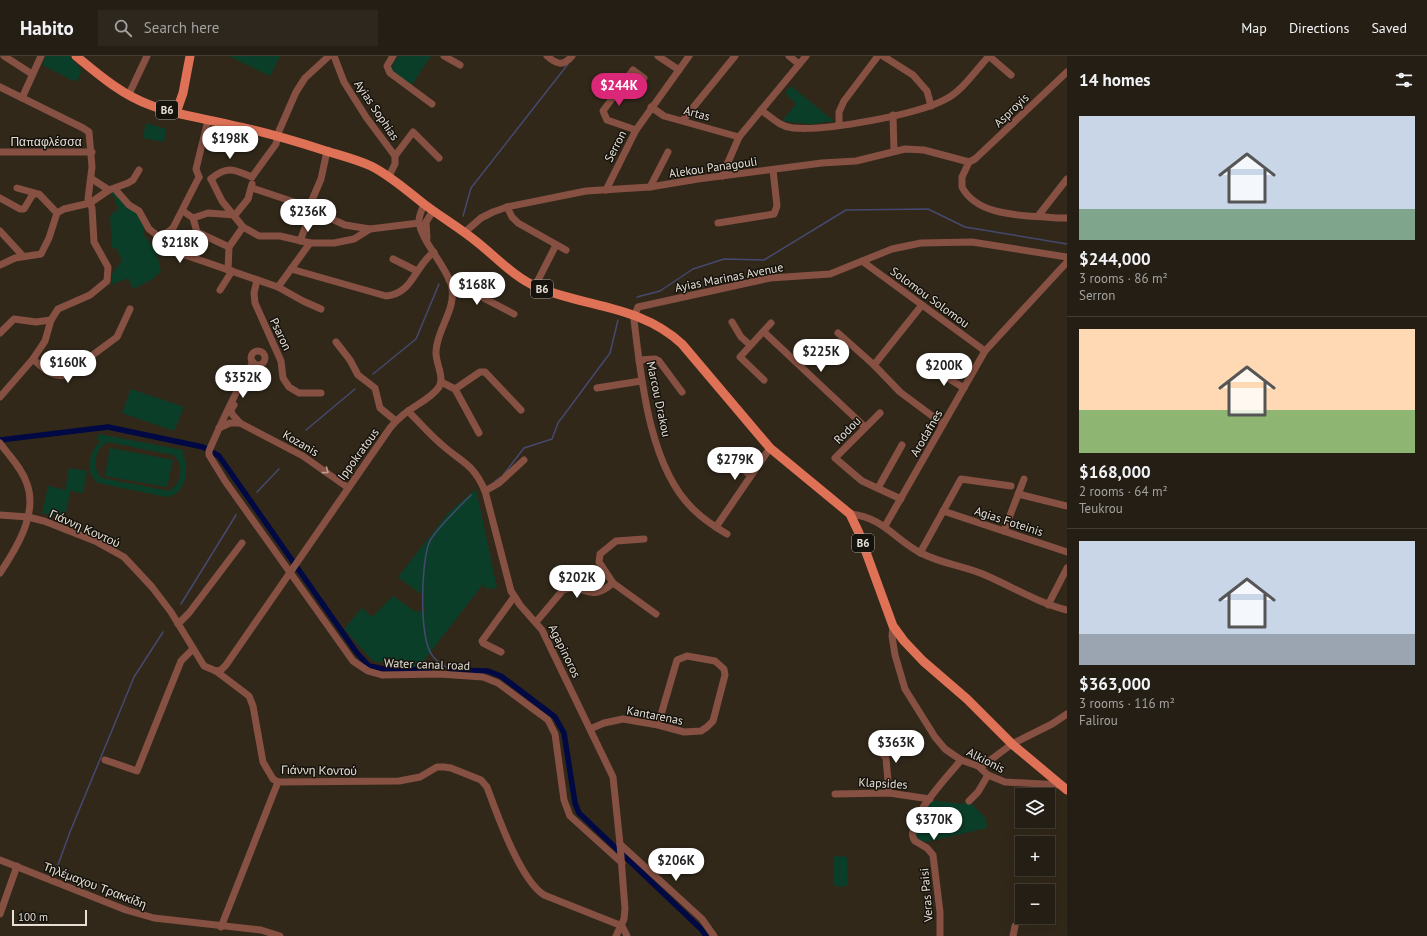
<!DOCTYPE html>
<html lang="en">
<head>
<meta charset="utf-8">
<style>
  :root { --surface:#251e14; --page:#2d271d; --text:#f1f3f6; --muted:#a3a2a0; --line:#423c34; --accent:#db2777 }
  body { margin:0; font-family:"PT Sans",sans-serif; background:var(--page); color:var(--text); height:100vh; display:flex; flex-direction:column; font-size:15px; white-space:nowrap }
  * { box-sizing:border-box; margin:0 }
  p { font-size:13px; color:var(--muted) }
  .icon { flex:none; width:22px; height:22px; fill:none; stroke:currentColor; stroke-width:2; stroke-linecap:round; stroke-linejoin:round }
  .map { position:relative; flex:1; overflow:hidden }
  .sheet { display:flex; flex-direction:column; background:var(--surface); width:360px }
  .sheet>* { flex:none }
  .buttons { position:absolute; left:1015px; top:732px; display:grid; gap:8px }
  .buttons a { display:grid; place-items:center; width:40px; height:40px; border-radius:0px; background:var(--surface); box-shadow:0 4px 16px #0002,0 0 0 1px var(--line); font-size:20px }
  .scale { position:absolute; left:12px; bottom:10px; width:75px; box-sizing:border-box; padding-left:4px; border:2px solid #e5dfd6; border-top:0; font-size:11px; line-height:14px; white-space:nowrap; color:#e5dfd6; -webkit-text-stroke:3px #16120c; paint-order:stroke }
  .price { position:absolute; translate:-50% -34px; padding:0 9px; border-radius:14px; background:#fff; color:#222; font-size:13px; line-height:26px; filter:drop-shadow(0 1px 2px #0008) }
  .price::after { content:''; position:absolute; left:50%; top:24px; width:12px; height:9px; margin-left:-6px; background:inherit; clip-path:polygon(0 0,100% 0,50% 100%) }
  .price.active { background:var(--accent); color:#fff }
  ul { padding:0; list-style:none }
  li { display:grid; align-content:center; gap:8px; height:212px; padding:0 12px }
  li+li { border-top:1px solid var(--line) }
  li span { display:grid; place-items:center; height:124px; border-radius:0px; color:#555 }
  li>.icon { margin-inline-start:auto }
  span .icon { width:72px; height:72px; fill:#fffc; stroke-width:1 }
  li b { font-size:17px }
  h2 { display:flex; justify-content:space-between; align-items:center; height:48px; padding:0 12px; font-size:17px }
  header { display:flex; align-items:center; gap:24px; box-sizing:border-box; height:56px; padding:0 20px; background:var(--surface); border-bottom:1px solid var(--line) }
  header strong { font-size:19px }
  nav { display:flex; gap:22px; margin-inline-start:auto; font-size:14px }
  .search { width:280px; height:36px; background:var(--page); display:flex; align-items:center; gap:10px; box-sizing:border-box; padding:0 14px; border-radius:0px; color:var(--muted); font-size:15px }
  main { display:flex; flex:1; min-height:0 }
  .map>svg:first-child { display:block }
</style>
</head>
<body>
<header>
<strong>Habito</strong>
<div class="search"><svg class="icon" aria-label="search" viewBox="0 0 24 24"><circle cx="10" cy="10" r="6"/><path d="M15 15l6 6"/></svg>Search here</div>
<nav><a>Map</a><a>Directions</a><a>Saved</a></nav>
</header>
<main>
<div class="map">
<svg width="1067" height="880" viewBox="0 0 1067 880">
  <rect width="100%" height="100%" fill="#31281a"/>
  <g fill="#0b3e29" fill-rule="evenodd">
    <path d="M46,0H70L82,15L76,26L42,9Z"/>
    <path d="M229,0H280L270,20Z"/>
    <path d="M399,0H431L411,30L392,14L393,7Z"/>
    <path d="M791,30L834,65L811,68L782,65L796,48L785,37Z"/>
    <path d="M146,67L166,73L164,86L143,82Z"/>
    <path d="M113,136L136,155L145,169L143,178L156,195L161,215L153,223L133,233L128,222L111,229L112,218L122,205L116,191L112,193L110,161L112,157L118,155L115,142L110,137Z"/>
    <path d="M131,333L184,351L174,375L122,357Z"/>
    <path d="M98,378L183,394C182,400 186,403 186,409C187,423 182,440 166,441L98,427C84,416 89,395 101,385L97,384ZM108,386L173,399C185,409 182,427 169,435L164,434L102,422C91,413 95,391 108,386Z"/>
    <path d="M110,392L173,404L167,431L105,420Z"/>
    <path d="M69,412L87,415L83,437L70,435L65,462L42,457L48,430L65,434Z"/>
    <path d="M476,433L497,532L486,533L483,528L419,611L373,605L344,573L362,552L372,561L393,540L416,556L425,554L422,539L398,521L448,457Z"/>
    <path d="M929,744L962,748L969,745L986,763L987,772L926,786L912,782Z"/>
    <path d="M839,800L847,801L848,829L840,831L834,829L833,801Z"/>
  </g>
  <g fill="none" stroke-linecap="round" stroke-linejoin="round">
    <g stroke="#45496f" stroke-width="1.5">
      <path d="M463,160L471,132L568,8"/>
      <path d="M637,241L660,235L693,213L724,203L764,204L846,154L928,153L965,171L1067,188"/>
      <path d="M373,318L416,283L439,228"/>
      <path d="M306,374L355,333"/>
      <path d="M504,418L524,392L552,383L558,367L610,297L618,264"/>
      <path d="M495,425L501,421"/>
      <path d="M257,436L279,413"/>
      <path d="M181,548L236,459"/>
      <path d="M451,614C445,610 435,605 432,599C419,581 421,508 429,487C433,476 462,448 471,439"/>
      <path d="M55,817L70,776L134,621L163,576"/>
    </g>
    <g stroke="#000943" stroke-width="5.5">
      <path d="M0,384L108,371L203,391L219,400L357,597L369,610L384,613L429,614"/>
      <path d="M451,614L488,615L501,620L555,661L564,677L575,747L579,757L701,873L706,880"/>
    </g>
    <g stroke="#865042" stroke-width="7">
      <path d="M4,0L32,18"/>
      <path d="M334,0L344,26L366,61L395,100V108L389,120"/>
      <path d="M393,0L387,10L390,17L432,48"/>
      <path d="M444,0L460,9"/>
      <path d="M547,0C556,8 563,11 572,0"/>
      <path d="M658,0L679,14"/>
      <path d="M789,0L799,8"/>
      <path d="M883,0L913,19L927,35L931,50"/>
      <path d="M989,0L1011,19"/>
      <path d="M0,31L83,72L89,76L92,111L88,143L92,152L94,186L108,211L107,225L90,239L58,253L51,264L45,285L33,303L0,341"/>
      <path d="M129,38L147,0"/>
      <path d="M22,42L41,0"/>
      <path d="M651,51L664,60L739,81"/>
      <path d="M761,54C771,61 780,71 793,72C826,75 917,59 946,43C963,34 976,14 989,0"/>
      <path d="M893,59L894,95"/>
      <path d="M683,64L735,0"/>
      <path d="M839,68V56L844,45L878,0"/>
      <path d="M636,74L607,64L603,55L633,14L644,22"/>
      <path d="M0,96H92"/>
      <path d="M395,100L413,76L439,102"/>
      <path d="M969,106L962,121V131C978,162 1027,159 1057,162H1067"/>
      <path d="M969,106L975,103L1067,16"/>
      <path d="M722,120L739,81L806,0"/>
      <path d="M199,121L196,113L208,64"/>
      <path d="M252,121L276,88L279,75L296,36L305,22L329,0"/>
      <path d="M92,123L109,134"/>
      <path d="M211,123L222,145L243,171L259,180H280L310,187H334L354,183L370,173L419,167"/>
      <path d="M211,123C227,109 235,114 252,121"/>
      <path d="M650,131L668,96"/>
      <path d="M17,132L35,137"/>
      <path d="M252,132L309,151L312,154L345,169L370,173"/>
      <path d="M115,133L129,149L139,155L149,173L182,198L278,231L303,245L321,253"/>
      <path d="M606,134L636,74L689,0"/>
      <path d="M0,142L20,153H24L33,138H39L57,157"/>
      <path d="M309,151L321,123L327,95"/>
      <path d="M507,151L512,161L518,167L566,194"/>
      <path d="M183,155L193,162L197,176L229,191"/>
      <path d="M1038,160L1067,123"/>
      <path d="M193,162L208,157L235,159L248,143L252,128"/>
      <path d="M718,167L774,158L777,150L773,114"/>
      <path d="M0,175L23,200"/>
      <path d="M465,176L481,162L493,156L507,151L586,135L650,131L698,123L822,107L856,105L905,93L924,94L969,106"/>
      <path d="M160,182L173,172L199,121"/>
      <path d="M427,182L426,166L433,155"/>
      <path d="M300,185L312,154"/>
      <path d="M182,198L197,176"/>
      <path d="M393,203L417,215"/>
      <path d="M862,205L985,295"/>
      <path d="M0,209L15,202L41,198L49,182L57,157L64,153L90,147L109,134L128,127L133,124L139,114"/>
      <path d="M291,213L386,240C413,238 415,209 434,196"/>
      <path d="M228,214L229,191L243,171"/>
      <path d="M257,224L254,237L255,247L281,305L283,322L289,331L299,337H321"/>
      <path d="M449,224L514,258"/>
      <path d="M535,230L556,189"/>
      <path d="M278,231L310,187"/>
      <path d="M220,234L232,215"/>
      <path d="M732,266L741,281L750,289"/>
      <path d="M764,276L865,371"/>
      <path d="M0,277L14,263L36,266L51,264"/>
      <path d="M838,277L874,309L900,336L943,368"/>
      <path d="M336,286L350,304L358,319L375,332L380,352L396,365"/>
      <circle cx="258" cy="302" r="7"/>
      <path d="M33,303C42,311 54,324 67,318L117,281L130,253"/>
      <path d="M639,304L655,303L659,305L682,336"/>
      <path d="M253,306C236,335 222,365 209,395V399L225,425L353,605L368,615L382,619L439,618L483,621L498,627L548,664L555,678L564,744L570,760L622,807"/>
      <path d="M874,309L922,249"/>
      <path d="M935,314L964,332"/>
      <path d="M764,324L740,301L771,267"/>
      <path d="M441,326L455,333L479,377"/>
      <path d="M597,332L641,325"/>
      <path d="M455,333L480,316H485L521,354"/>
      <path d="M234,349L231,354L232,358L240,367L303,400L347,431"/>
      <path d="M408,355C419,366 429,378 441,388C462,407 473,407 485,435L511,535L520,549L542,574L613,721L620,788L625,853L624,863L616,880"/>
      <path d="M880,357L835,402L862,425L901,443"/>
      <path d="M219,372L230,367H240"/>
      <path d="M0,387C9,400 22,412 27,428C38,458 16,493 0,517"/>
      <path d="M726,398L750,419"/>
      <path d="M878,432L902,389"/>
      <path d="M485,435L499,427L524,404"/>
      <path d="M1018,438L1067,450"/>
      <path d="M943,455L1067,496"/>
      <path d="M850,458C883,461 895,484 921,497C942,508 965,510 985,519C1013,531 1038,547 1067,554"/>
      <path d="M0,459L28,461L44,465L95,485L124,501L152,531L171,556L204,610L216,615L249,640L253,650L263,706L273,723L278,726L399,725L420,721L437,711H444L451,712L481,724L487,731C497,758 520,824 544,839L622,870L627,880"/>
      <path d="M885,470L985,295L1067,206"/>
      <path d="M716,471L770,392"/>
      <path d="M1004,475L1024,423"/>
      <path d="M727,478C715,471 703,463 693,453C649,411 641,321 634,264L635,258L638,251L770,222L830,218L892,193L921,187L972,186L1067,201"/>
      <path d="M644,483L616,485L600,498L599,506L613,527L656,558"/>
      <path d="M920,497L961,423L1011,430"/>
      <path d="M1048,549L1067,512"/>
      <path d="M536,566L563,534C584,525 587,549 613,527"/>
      <path d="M178,568L189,557L242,487"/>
      <path d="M893,570L892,580L895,599L905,633L935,681L945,693L961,704L978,710L988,719L1005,726L1061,729"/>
      <path d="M501,596L483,587L482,585L514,541"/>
      <path d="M216,615L221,614L226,609L390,372C394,367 398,363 403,359C413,350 431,343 439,331C445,320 435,307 436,295C437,272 458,252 451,228C445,209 420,183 419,165C419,159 422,154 424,148"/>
      <path d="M590,673L604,667L623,663L658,669L684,676L701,675L707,671L713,665L725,619L724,613L715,605L687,600L677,604L658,669"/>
      <path d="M877,691L886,702L889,737"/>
      <path d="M105,704L137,715L181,605L193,593"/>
      <path d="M981,711L1012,688L1052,668L1067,658"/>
      <path d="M835,738L889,737L930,743"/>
      <path d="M969,745L978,736L988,719"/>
      <path d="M620,788L702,863L714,880"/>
      <path d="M0,804L126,854L154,862L261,874L280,880"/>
      <path d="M0,858L17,810"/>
      <path d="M221,871L278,726"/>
      <path d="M940,880V856L933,799L927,792L915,785C901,768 950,718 961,704"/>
      <path d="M1013,880L1015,870"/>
    </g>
    <g stroke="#df7256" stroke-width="9">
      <path d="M76,0C99,19 122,39 150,49C179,60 210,63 240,71C268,77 295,85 323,94C339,99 356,103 371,110C391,120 407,135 424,148C441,161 460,172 477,186C496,201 515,222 537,231C588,252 640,249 682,288L770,392L850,458L859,477L893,570L904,585L923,605L967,643L1012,688L1067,734"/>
      <path d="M176,57L183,37L190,0"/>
    </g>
  </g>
  <defs><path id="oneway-chevron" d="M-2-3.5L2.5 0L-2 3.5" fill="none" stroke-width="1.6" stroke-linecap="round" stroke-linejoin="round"/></defs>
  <use stroke="#ba9f93" href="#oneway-chevron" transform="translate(326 415) rotate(36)"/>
  <g text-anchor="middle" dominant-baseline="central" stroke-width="3" stroke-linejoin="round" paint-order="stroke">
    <g fill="#16120c" stroke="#a7a299" stroke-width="1">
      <rect x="156" y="45" width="22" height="18" rx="3"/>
      <rect x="531" y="224" width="22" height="18" rx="3"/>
      <rect x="852" y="478" width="22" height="18" rx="3"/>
    </g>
    <g font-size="11" font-weight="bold" fill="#e5dfd6">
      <text x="167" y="54">B6</text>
      <text x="542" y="233">B6</text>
      <text x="863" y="487">B6</text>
    </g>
    <g font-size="12" fill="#e5dfd6" stroke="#16120c">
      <text transform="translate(377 54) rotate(56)">Ayias Sophias</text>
      <text transform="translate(1011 54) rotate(-44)">Asproyis</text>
      <text transform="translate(697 57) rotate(15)">Artas</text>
      <text x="46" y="85">Παπαφλέσσα</text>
      <text transform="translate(615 90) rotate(-63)">Serron</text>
      <text transform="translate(713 111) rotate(-8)">Alekou Panagouli</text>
      <text transform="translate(729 221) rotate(-11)">Ayias Marinas Avenue</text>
      <text transform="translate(930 241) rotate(36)">Solomou Solomou</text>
      <text transform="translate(281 278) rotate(64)">Psaron</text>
      <text transform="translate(659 343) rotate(78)">Marcou Drakou</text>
      <text transform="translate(847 374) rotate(-46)">Rodou</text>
      <text transform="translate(926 377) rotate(-60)">Arodafnes</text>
      <text transform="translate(301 387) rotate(30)">Kozanis</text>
      <text transform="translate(358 398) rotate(-54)">Ippokratous</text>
      <text transform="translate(1009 465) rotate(18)">Agias Foteinis</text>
      <text transform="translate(85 472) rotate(24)">Γιάννη Κοντού</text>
      <text transform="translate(565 595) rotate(64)">Agapinoros</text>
      <text transform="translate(427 608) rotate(2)">Water canal road</text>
      <text transform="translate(655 659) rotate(11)">Kantarenas</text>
      <text transform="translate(986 704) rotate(27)">Alkionis</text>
      <text transform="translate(319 714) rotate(1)">Γιάννη Κοντού</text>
      <text transform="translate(883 727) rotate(3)">Klapsides</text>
      <text transform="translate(95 829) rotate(21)">Τηλέμαχου Τρακκίδη</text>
      <text transform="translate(926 839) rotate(-95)">Veras Paisi</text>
    </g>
  </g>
</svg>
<div class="buttons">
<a><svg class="icon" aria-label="layers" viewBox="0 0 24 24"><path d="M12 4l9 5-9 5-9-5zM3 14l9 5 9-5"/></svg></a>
<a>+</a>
<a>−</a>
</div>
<div class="scale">100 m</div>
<b class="price active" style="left:619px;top:51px">$244K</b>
<b class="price" style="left:230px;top:104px">$198K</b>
<b class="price" style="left:308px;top:177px">$236K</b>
<b class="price" style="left:180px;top:208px">$218K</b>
<b class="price" style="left:477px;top:250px">$168K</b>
<b class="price" style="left:821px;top:317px">$225K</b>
<b class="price" style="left:68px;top:328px">$160K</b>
<b class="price" style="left:944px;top:331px">$200K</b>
<b class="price" style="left:243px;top:343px">$352K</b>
<b class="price" style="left:735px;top:425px">$279K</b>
<b class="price" style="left:577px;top:543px">$202K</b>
<b class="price" style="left:896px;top:708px">$363K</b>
<b class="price" style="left:934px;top:785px">$370K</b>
<b class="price" style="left:676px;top:826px">$206K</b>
</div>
<section class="sheet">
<h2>14 homes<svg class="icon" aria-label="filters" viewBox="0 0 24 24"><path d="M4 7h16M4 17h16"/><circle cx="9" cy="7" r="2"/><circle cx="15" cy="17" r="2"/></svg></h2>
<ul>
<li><span style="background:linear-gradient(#c9d6e8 75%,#7fa58c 0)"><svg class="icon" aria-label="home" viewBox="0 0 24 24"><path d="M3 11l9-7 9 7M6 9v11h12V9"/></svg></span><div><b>$244,000</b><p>3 rooms · 86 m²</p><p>Serron</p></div></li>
<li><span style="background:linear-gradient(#ffd9b3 65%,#8fb573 0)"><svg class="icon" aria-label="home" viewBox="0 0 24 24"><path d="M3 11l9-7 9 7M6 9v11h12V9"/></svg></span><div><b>$168,000</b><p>2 rooms · 64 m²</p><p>Teukrou</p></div></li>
<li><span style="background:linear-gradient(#c9d6e8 75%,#9aa5b1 0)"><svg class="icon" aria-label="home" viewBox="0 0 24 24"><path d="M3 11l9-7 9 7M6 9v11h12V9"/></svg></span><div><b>$363,000</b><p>3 rooms · 116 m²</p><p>Falirou</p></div></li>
</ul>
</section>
</main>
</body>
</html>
